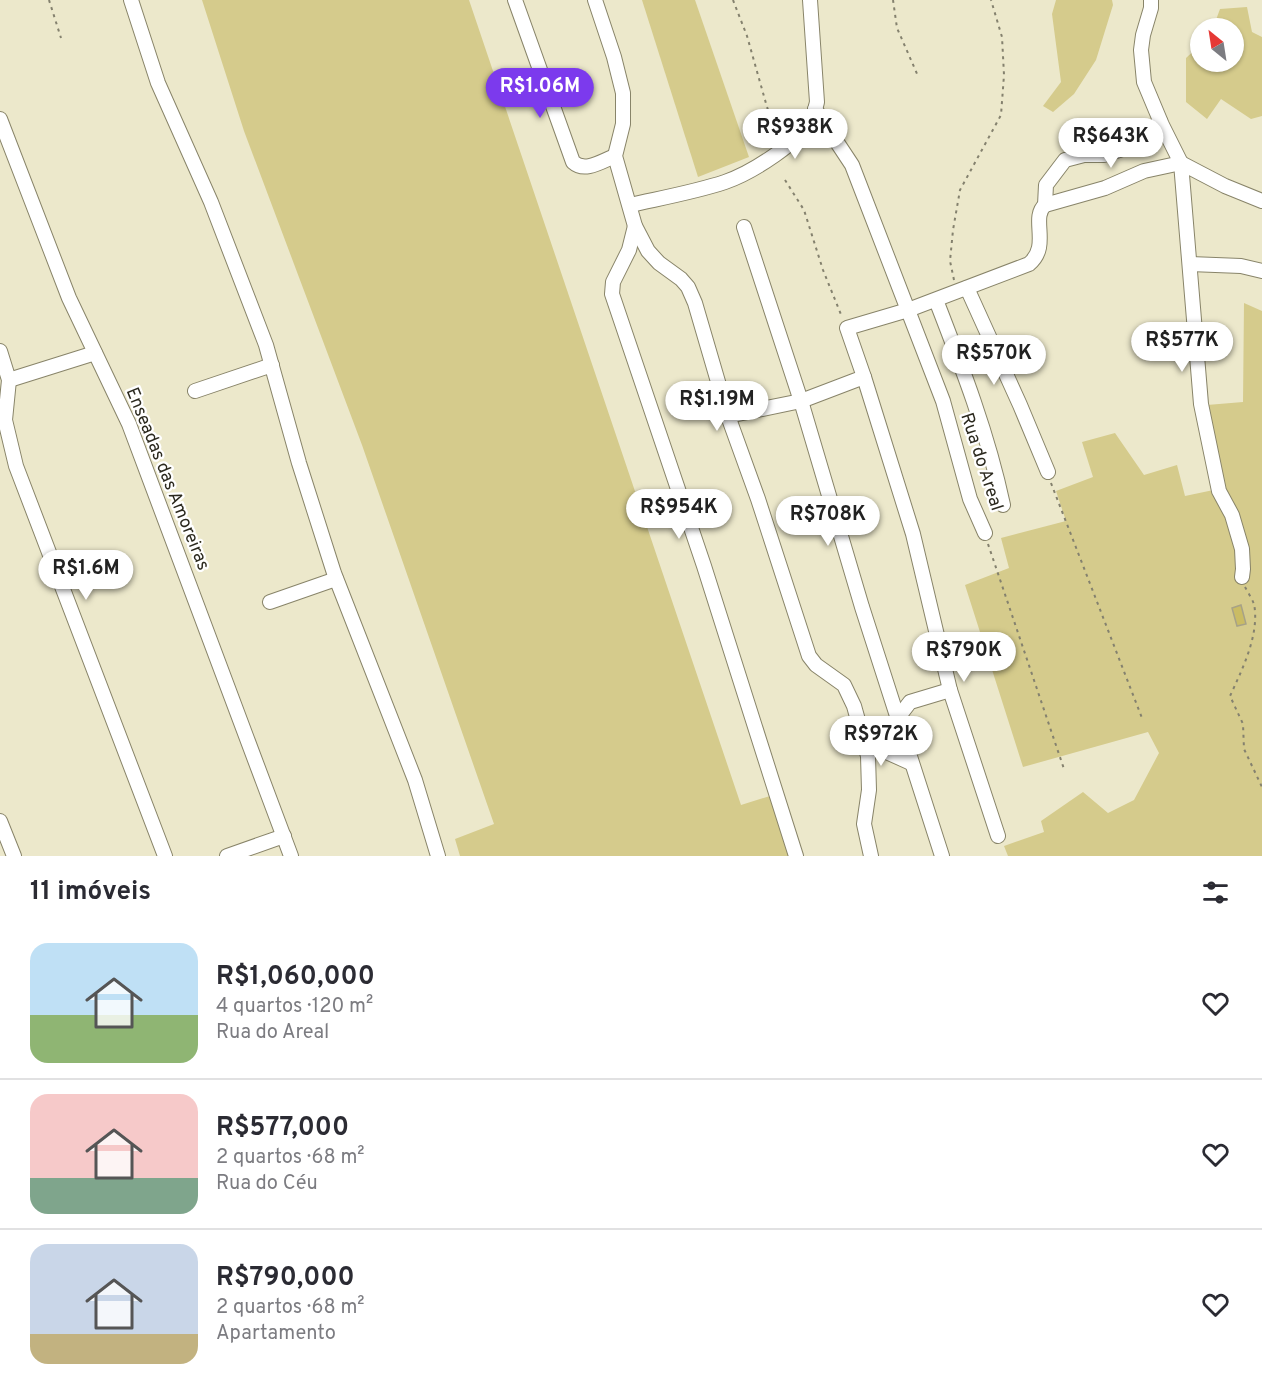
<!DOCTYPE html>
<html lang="pt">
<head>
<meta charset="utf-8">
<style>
  :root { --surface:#fff; --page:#f7f7f7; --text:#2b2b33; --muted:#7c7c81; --line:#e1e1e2; --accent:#7c3aed }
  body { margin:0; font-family:Overpass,sans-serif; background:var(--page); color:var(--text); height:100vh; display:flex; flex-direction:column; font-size:22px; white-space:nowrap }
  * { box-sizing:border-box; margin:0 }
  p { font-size:20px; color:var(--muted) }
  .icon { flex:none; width:33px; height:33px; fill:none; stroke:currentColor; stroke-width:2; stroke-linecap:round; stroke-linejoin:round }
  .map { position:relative; height:856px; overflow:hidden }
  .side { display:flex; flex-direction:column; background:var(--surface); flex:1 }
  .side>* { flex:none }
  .needle { width:39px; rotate:330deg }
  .controls { position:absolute; left:1190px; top:18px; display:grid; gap:12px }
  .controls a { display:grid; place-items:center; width:54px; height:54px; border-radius:50%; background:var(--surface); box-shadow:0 2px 4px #0004; font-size:30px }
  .price { position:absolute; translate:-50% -51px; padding:0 14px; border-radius:21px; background:#fff; color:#222; font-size:20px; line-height:39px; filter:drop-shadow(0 2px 3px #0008) }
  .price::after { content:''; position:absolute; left:50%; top:36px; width:18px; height:14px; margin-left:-9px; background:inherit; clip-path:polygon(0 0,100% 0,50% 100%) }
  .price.active { background:var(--accent); color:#fff }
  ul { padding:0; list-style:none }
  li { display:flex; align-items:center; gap:18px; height:150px; padding:0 30px }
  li+li { border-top:2px solid var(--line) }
  li span { display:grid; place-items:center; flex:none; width:168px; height:120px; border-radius:18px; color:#555 }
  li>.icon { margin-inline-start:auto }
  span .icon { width:72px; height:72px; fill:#fffc; stroke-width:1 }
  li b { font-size:26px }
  h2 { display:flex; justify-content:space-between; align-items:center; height:72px; padding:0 30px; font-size:26px }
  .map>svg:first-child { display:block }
</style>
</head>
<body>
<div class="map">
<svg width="1262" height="856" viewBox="0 0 1262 856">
  <rect width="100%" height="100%" fill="#ece8cb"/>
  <g fill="#d5cb8c">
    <path d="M202,0H469L741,805L770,796L789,856H460L455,839L494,824L362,445L244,131Z"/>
    <path d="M642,0H695L749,157L698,177Z"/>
    <path d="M1056,0H1112L1113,5L1096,60L1074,94L1053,112L1043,106L1061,82L1052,14Z"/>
    <path d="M1247,7L1252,32L1262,37V116L1251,119L1221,99L1207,119L1186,102V58L1200,45V62H1233V28H1213L1220,9Z"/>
    <path d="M1244,303L1262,311V856H1008L1004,846L1044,832L1041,821L1083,792L1108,813L1134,800L1159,753L1148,732L1023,767L965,585L1009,568L1001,538L1066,521L1056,491L1093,477L1082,442L1115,433L1144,475L1177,465L1185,496L1223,488L1207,405L1243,402Z"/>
  </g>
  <path fill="#cabc64" stroke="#a7a287" stroke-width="1.5" d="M1241,605L1246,624L1237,626L1232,608Z"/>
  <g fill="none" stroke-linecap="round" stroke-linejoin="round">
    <g stroke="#888469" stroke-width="16">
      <g id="minor">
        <path d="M131,0L158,83L211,202L266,345L299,463L334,573L415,780L438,856"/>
        <path d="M515,0L573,162C585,173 602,161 615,156"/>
        <path d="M595,0L614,57L623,93V124L615,156L635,226L648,251L659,263L681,279L688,287L695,303L728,416L758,499L809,656L816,665L844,685L854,706L868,756L869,790L864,824L871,856"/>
        <path d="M1151,0V8L1143,35L1141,50L1144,82L1162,125L1181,163L1201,404L1219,491L1232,515L1242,549L1243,569L1242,577"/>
        <path d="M815,109L852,165L943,401L970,499L985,533"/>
        <path d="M0,119L69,298L129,424L291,856"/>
        <path d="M630,205C661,198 695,192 725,182C751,173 803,141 813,116C815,111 816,106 817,102L810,0"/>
        <path d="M1045,205L1046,185L1065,160L1084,155H1104L1132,146L1145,137L1160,121"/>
        <path d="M635,226L629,250L613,282L612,294L704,566L796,856"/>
        <path d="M744,227L801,401L862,607L942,856"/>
        <path d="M1190,264L1241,266L1262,271"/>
        <path d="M967,288L1020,405L1048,472"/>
        <path d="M936,300C962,367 988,434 1003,505"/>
        <path d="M0,351L9,380L5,420L16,466L165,856"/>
        <path d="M864,377L913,534L950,690L998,836"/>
        <path d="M9,380L95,353"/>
        <path d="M195,391L272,365"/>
        <path d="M728,416L801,401L864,377L847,328L908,310L1029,264C1051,246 1030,218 1045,205L1105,188L1144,171L1181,163L1225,186L1262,201"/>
        <path d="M270,602L336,579"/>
        <path d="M897,719L910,702L950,690"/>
        <path d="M864,742L911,763"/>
        <path d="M0,821L14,856"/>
        <path d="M227,856L284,836"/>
      </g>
    </g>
    <g stroke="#84816e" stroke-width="2" stroke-dasharray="3 4.5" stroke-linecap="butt">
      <path d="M49,0L61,38"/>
      <path d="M733,0L747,36L767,107L778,138"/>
      <path d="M893,0L897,28L918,76"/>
      <path d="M785,180L804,210L823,270L842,317"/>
      <path d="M954,280L950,261L953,230L960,190L1001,115L1004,75L1002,37L991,0"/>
      <path d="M1051,483L1142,718"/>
      <path d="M988,544L1064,769"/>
      <path d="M1245,587C1248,592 1252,599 1254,604C1260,634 1242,670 1230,696L1243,724L1244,749L1262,787"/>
    </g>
    <use href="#minor" stroke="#fff" stroke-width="14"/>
  </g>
  <g text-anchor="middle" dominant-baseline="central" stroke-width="4.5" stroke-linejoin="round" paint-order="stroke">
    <g font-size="18" fill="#2b291e" stroke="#fff">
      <text transform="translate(981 462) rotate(72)">Rua do Areal</text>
      <text transform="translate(167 479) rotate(68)">Enseadas das Amoreiras</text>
    </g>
  </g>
</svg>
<div class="controls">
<a><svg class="needle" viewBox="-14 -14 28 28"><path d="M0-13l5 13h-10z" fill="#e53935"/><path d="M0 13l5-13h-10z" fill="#7c7c81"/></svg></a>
</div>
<b class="price active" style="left:540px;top:119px">R$1.06M</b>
<b class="price" style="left:795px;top:160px">R$938K</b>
<b class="price" style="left:1111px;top:169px">R$643K</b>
<b class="price" style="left:1182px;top:373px">R$577K</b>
<b class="price" style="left:994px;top:386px">R$570K</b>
<b class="price" style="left:717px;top:432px">R$1.19M</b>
<b class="price" style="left:679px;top:540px">R$954K</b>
<b class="price" style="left:828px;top:547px">R$708K</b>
<b class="price" style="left:86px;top:601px">R$1.6M</b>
<b class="price" style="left:964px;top:683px">R$790K</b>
<b class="price" style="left:881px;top:767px">R$972K</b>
</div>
<section class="side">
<h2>11 imóveis<svg class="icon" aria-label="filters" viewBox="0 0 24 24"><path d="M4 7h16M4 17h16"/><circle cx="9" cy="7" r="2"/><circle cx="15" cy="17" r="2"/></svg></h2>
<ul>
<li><span style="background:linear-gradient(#bfe0f5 60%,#8fb573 0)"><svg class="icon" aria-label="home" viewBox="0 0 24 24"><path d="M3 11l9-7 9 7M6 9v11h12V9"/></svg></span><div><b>R$1,060,000</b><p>4 quartos · 120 m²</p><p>Rua do Areal</p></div><svg class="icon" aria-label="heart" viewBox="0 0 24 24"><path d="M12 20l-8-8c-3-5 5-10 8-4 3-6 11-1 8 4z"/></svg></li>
<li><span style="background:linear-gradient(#f6c9c9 70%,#7fa58c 0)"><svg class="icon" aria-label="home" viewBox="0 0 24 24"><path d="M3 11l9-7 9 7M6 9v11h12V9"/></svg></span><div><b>R$577,000</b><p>2 quartos · 68 m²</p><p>Rua do Céu</p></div><svg class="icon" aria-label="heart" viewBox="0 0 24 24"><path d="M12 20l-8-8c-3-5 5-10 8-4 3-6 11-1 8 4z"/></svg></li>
<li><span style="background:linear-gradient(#c9d6e8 75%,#c2b280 0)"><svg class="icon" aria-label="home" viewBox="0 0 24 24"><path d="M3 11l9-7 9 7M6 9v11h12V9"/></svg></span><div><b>R$790,000</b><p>2 quartos · 68 m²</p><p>Apartamento</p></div><svg class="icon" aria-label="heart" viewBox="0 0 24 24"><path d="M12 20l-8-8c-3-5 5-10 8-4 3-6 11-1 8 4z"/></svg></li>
</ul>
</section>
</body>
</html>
